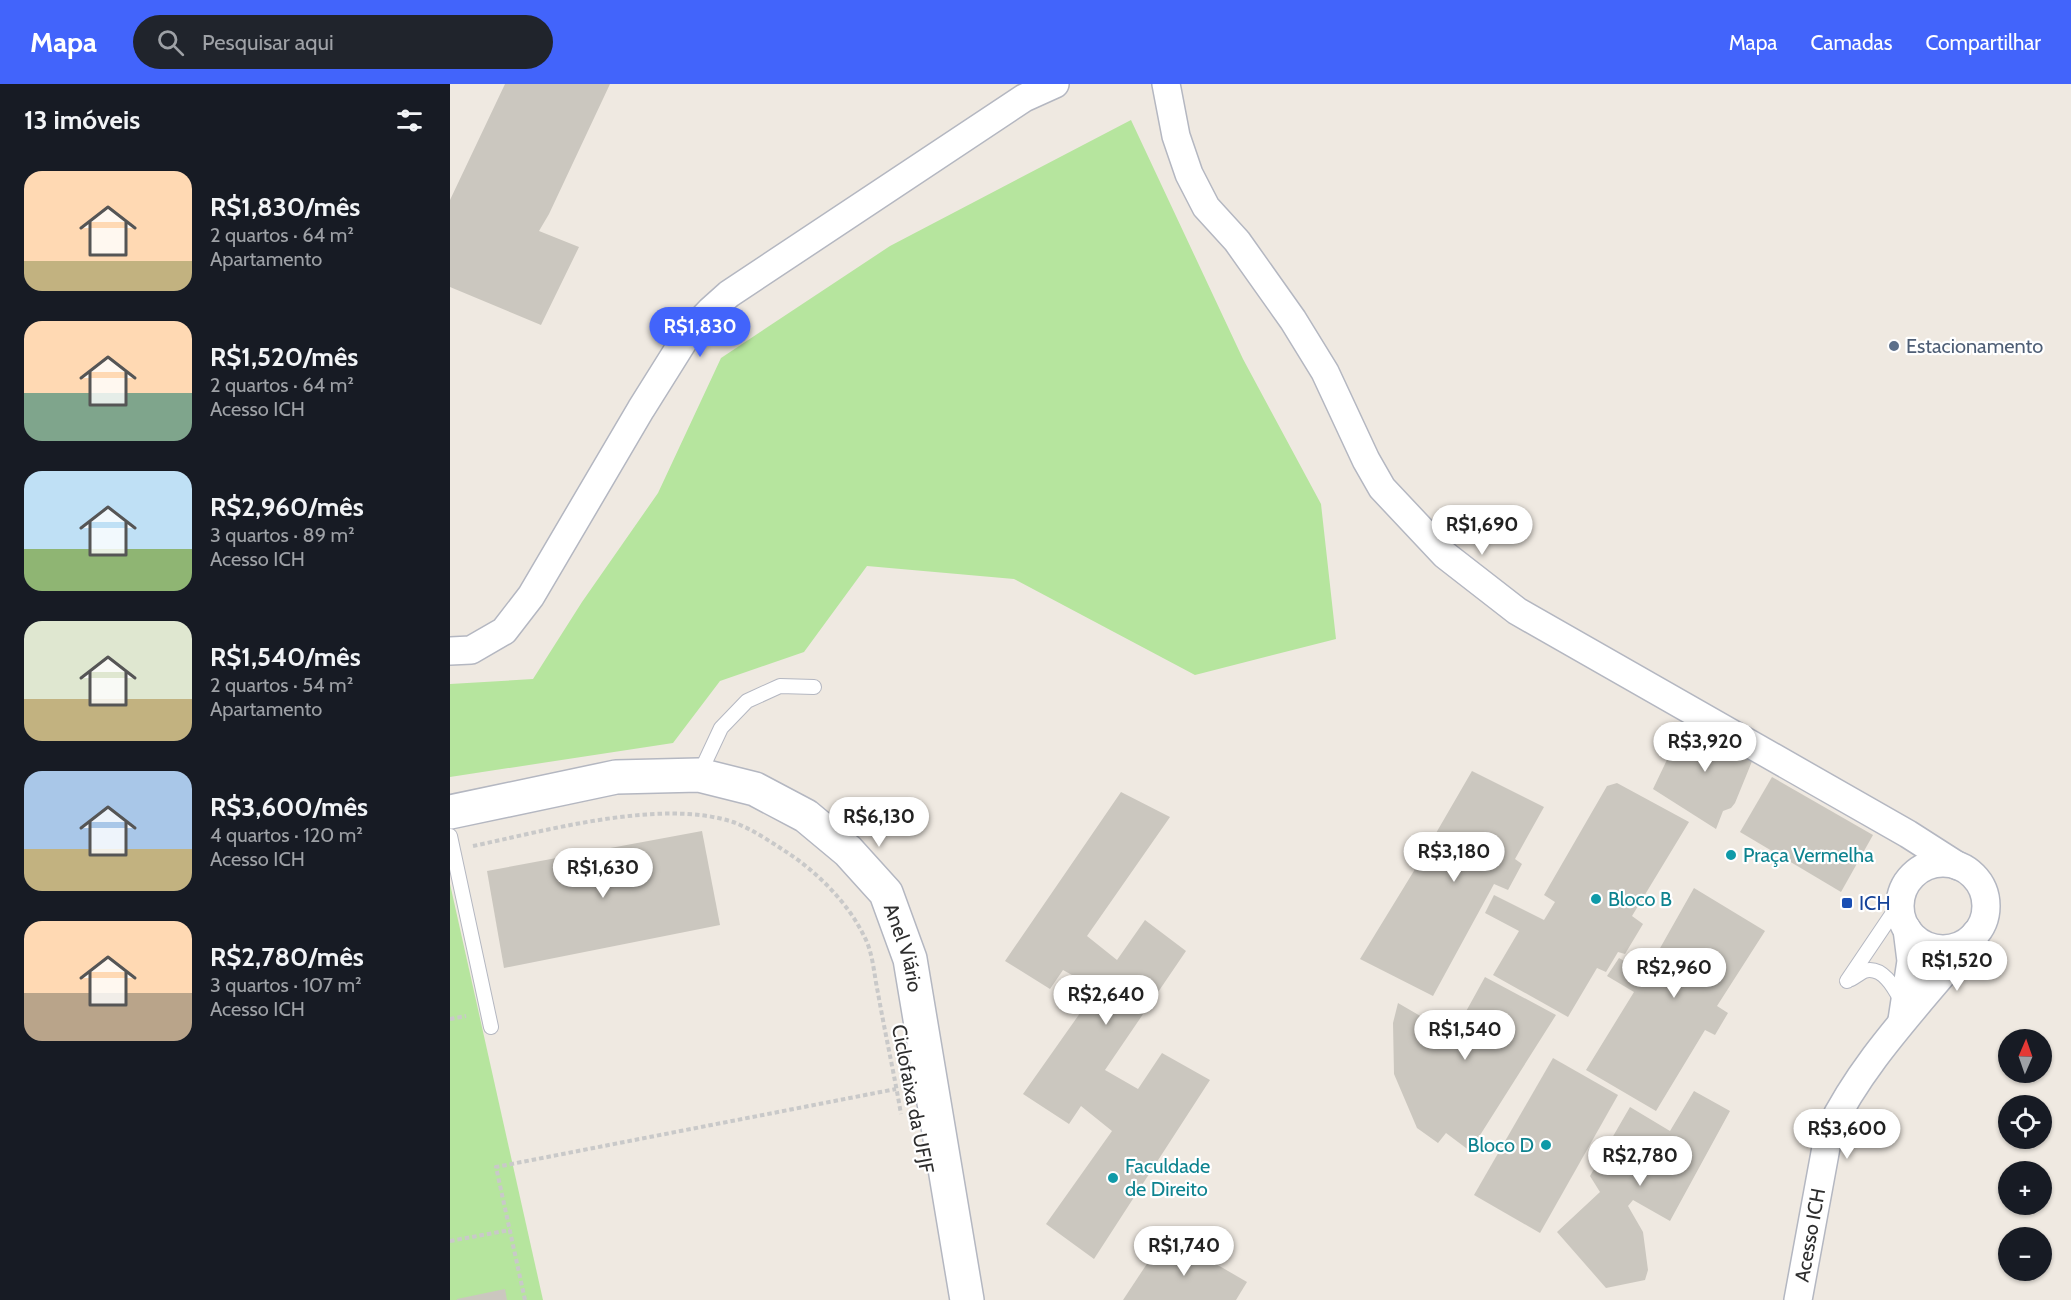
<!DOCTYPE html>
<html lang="pt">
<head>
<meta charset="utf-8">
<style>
  :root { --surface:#171b24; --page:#20242c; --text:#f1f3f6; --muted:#9ea1a6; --accent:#4264fb }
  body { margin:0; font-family:Cabin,sans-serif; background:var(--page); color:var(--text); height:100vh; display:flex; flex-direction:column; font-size:22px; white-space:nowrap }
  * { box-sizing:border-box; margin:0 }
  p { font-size:20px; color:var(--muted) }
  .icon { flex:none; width:33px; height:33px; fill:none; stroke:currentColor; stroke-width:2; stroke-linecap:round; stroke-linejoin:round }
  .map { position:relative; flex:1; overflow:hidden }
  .details { display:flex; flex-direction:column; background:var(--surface); width:450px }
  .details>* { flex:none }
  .needle { width:39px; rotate:2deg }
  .controls { position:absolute; left:1548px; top:945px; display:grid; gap:12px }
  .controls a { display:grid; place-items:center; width:54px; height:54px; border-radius:50%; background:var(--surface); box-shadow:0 2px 4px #0004; font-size:30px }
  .price { position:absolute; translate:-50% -51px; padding:0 14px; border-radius:21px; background:#fff; color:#222; font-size:20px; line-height:39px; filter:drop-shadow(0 2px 3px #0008) }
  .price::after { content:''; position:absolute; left:50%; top:36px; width:18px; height:14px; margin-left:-9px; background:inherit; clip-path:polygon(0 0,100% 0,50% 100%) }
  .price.selected { background:var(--accent); color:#fff }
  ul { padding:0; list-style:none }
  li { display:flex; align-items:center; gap:18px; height:150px; padding:0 24px }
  li span { display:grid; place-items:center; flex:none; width:168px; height:120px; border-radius:18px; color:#555 }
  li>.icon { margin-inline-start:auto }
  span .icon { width:72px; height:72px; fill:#fffc; stroke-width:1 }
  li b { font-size:26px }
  h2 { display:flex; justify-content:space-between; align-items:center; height:72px; padding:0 24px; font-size:26px }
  header { display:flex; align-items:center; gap:36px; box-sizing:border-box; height:84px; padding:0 30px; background:var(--accent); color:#fff }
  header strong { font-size:28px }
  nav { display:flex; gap:33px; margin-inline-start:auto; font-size:21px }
  .search { width:420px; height:54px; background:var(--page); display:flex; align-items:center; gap:15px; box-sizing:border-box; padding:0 21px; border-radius:33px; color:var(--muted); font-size:22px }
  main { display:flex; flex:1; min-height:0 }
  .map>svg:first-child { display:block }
</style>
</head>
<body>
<header>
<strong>Mapa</strong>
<div class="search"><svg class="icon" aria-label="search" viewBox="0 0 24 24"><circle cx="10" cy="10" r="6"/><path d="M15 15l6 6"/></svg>Pesquisar aqui</div>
<nav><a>Mapa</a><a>Camadas</a><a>Compartilhar</a></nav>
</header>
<main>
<section class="details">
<h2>13 imóveis<svg class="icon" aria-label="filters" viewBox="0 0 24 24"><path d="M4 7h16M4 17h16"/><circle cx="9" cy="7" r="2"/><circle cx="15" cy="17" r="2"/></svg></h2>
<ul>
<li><span style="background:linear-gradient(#ffd9b3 75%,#c2b280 0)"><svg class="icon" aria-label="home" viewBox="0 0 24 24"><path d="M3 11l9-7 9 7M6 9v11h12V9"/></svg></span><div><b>R$1,830/mês</b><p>2 quartos · 64 m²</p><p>Apartamento</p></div></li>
<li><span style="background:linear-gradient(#ffd9b3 60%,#7fa58c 0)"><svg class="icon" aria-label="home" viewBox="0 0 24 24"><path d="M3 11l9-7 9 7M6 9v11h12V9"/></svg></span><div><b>R$1,520/mês</b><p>2 quartos · 64 m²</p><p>Acesso ICH</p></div></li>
<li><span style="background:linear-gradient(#bfe0f5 65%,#8fb573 0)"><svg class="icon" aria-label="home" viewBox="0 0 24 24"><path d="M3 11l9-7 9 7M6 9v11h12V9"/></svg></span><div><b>R$2,960/mês</b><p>3 quartos · 89 m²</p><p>Acesso ICH</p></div></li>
<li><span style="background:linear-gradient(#dfe7d0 65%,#c2b280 0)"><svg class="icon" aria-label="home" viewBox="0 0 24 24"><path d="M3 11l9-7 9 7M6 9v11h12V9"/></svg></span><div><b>R$1,540/mês</b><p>2 quartos · 54 m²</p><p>Apartamento</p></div></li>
<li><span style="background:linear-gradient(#a9c7e8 65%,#c2b280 0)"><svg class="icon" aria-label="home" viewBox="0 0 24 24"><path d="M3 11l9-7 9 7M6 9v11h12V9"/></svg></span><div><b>R$3,600/mês</b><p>4 quartos · 120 m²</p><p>Acesso ICH</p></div></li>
<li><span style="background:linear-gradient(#ffd9b3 60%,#b9a48a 0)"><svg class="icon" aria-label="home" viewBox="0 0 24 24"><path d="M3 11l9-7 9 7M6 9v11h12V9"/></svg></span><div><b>R$2,780/mês</b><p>3 quartos · 107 m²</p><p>Acesso ICH</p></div></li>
</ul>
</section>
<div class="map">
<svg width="1621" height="1216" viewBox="0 0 1621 1216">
  <rect width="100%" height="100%" fill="#efe9e1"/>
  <g fill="#b6e59e">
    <path d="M681,36L793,275L871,420L886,555L745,591L564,495L417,482L354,568L270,597L223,659L0,693V600L83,595L132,518L208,409L271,274L440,162Z"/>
    <path d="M0,800L93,1216H0Z"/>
  </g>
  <g fill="#cbc7bf">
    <path d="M55,0H160L99,130L89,147L129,163L91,241L0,203V116Z"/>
    <path d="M1245,635L1305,670L1285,719L1281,724L1273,727L1266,745L1203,705L1226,657Z"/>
    <path d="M1022,687L1094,723L1065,775L1072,780L1058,806L1044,800L983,912L910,875L970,777L976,781L988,759L982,756Z"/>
    <path d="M1322,693L1423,751L1391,808L1290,748Z"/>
    <path d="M1167,699L1239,738L1182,832L1193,840L1175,870L1168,868L1156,888L1147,884L1118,933L1043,891L1069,847L1035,829L1044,811L1094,836L1105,818L1094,811L1157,702Z"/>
    <path d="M671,708L720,733L637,852L667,876L695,836L736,867L655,986L688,1005L712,969L760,996L644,1175L596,1140L662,1047L631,1022L619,1040L573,1010L647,905L613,886L600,905L555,877Z"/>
    <path d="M252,747L270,841L54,884L37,787Z"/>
    <path d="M1244,804L1315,847L1267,922L1278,929L1265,951L1255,946L1206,1027L1136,986L1184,908L1157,892L1169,874L1196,889Z"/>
    <path d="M1035,893L1106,931L1020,1067L996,1049L988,1059L967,1044L944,990L943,939L948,919L1003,951Z"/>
    <path d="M1103,974L1168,1011L1090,1149L1024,1111Z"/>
    <path d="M1244,1007L1280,1027L1220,1137L1183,1116L1178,1122L1193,1148L1198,1186L1195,1196L1156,1204L1107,1148L1150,1108L1140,1092L1180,1023L1220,1047Z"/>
    <path d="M716,1151L797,1198L786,1216H673Z"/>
    <path d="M55,1205L57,1216H7V1215Z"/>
  </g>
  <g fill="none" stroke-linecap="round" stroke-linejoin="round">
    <g stroke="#b4b7c1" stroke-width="16">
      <g id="lane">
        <path d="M249,691L271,644L297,617L330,602L364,603"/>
        <path d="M0,752L41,943"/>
        <path d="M1401,895C1405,893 1410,889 1414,887C1433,881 1445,905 1452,918"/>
        <path d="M1397,897L1449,820"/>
      </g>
    </g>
    <g stroke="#b4b7c1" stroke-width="30">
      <g id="street">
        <path d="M716,0L726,52L739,90L756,123L787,157L843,236L875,288L916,376L932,404L995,471L1067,527L1458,750L1508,782"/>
        <path d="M0,567L21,566L54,547L81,512L191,325L238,250L260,227L279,210L574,14L605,0"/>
        <circle cx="1493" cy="822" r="43"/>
        <path d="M1452,936L1461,877L1457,845"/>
        <path id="s1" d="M1348,1216L1379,1047C1415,972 1476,914 1526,849"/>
      </g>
    </g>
    <g stroke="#b4b7c1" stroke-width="36">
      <g id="secondary">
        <path id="s2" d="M0,728L166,693L249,691L305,705L356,732L398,767L436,809L460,875L517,1216"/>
      </g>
    </g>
    <g stroke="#c9c9c9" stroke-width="4" stroke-dasharray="4.5 3" stroke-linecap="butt">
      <path d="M23,762C95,747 211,714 283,738C302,745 321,758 338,769C368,789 398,819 414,852C423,868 424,891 428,909C435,949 444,989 451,1030"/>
      <path d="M0,935L16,932"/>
      <path d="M0,1157L60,1146"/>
      <path d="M75,1216L46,1083L446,1005"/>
    </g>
    <use href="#lane" stroke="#fff" stroke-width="14"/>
    <use href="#street" stroke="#fff" stroke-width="27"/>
    <use href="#secondary" stroke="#fff" stroke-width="33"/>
  </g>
  <circle fill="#5c6f8a" stroke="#fff" stroke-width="2" cx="1444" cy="262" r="6"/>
  <g fill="#0f9aa8" stroke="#fff" stroke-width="2">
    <circle cx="1281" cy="771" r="6"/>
    <circle cx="1146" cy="815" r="6"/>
    <circle cx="1096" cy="1061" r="6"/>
    <circle cx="663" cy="1094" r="6"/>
  </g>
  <rect fill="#1a4fb4" stroke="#fff" stroke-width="2" x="1391" y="813" width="12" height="12" rx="3"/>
  <g text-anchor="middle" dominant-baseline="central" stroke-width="4.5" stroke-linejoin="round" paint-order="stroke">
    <g font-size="20" fill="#4e5e75" stroke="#fff" text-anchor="start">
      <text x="1456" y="262">Estacionamento</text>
    </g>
    <g font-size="20" fill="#0d838f" stroke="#fff" text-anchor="start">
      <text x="1293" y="771">Praça Vermelha</text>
      <text x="1158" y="815">Bloco B</text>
      <text x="1084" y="1061" text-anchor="end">Bloco D</text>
      <text x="675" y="1082">Faculdade<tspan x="675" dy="23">de Direito</tspan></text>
    </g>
    <g font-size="20" fill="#164399" stroke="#fff" text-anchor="start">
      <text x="1409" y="819">ICH</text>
    </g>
    <g font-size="20" fill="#2e2e2e" stroke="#fff">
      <text stroke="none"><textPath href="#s2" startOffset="537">Anel Viário</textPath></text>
      <text transform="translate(463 1015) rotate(79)">Ciclofaixa da UFJF</text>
      <text stroke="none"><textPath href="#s1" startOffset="66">Acesso ICH</textPath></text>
    </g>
  </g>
</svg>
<div class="controls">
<a><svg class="needle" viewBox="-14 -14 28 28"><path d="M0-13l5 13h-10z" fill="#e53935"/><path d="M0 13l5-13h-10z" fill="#9ea1a6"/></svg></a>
<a><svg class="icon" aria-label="locate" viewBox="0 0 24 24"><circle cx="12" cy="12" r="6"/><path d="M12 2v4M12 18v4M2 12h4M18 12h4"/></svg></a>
<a>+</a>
<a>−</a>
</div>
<b class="price selected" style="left:250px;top:274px">R$1,830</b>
<b class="price" style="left:1032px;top:472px">R$1,690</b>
<b class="price" style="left:1255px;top:689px">R$3,920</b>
<b class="price" style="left:429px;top:764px">R$6,130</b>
<b class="price" style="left:1004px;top:799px">R$3,180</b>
<b class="price" style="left:153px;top:815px">R$1,630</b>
<b class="price" style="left:1507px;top:908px">R$1,520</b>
<b class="price" style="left:1224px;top:915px">R$2,960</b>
<b class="price" style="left:656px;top:942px">R$2,640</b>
<b class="price" style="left:1015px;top:977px">R$1,540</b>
<b class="price" style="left:1397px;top:1076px">R$3,600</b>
<b class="price" style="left:1190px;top:1103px">R$2,780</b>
<b class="price" style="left:734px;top:1193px">R$1,740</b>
</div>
</main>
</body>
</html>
